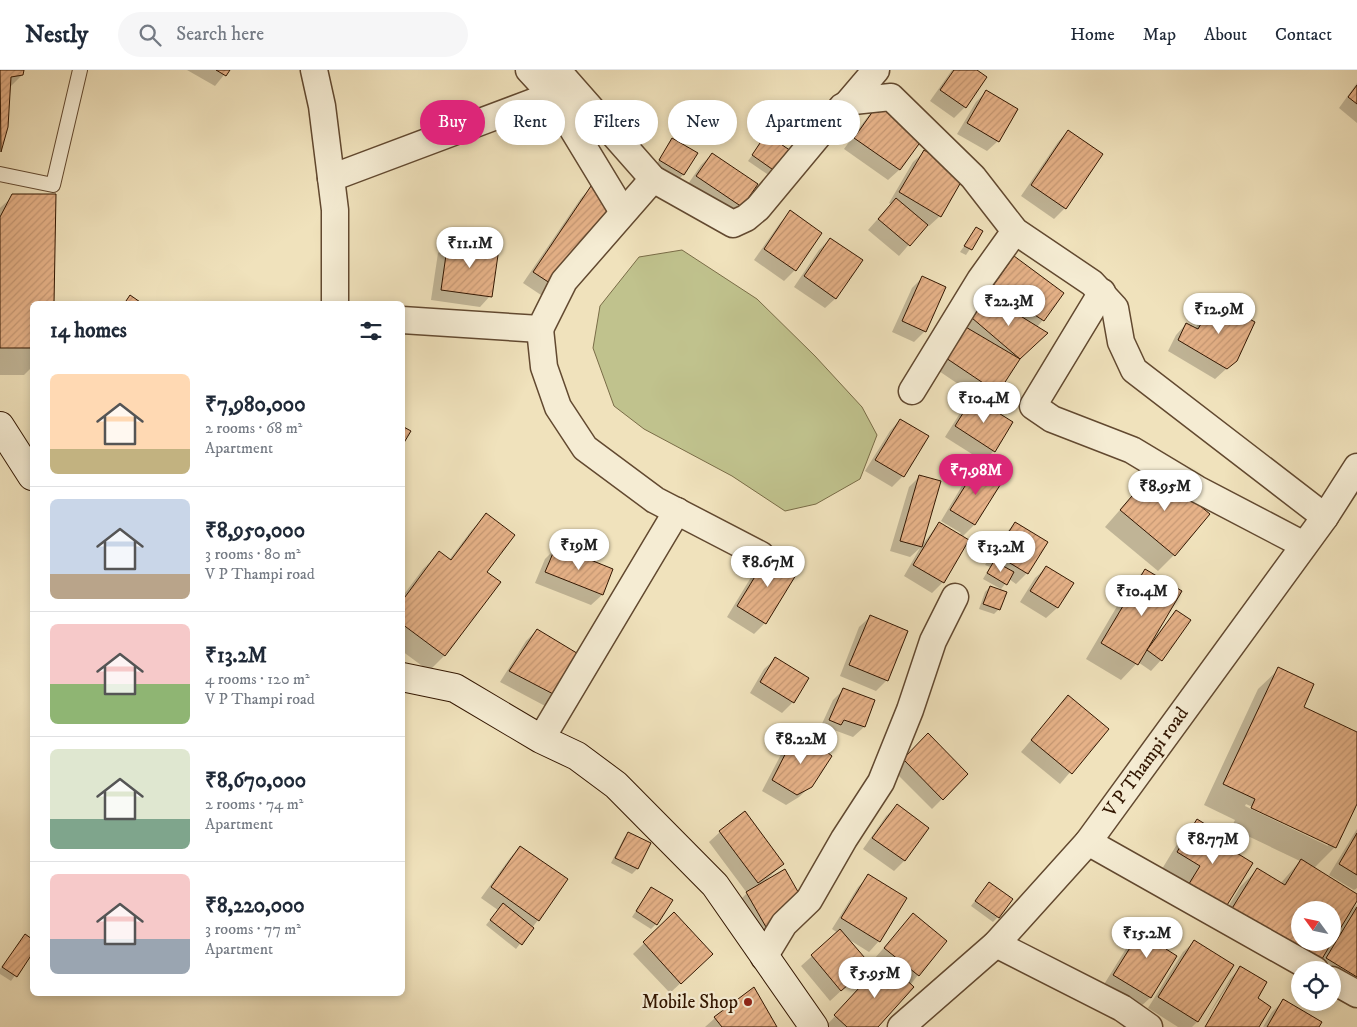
<!DOCTYPE html>
<html lang="en">
<head>
<meta charset="utf-8">
<style>
  :root { --surface:#fff; --page:#f6f6f7; --text:#1f2937; --muted:#747a83; --line:#e0e1e3; --accent:#db2777 }
  body { margin:0; font-family:"IM FELL DW Pica",serif; background:var(--page); color:var(--text); height:100vh; display:flex; flex-direction:column; font-size:19px; white-space:nowrap }
  * { box-sizing:border-box; margin:0 }
  p { font-size:16px; color:var(--muted) }
  .icon { flex:none; width:28px; height:28px; fill:none; stroke:currentColor; stroke-width:2; stroke-linecap:round; stroke-linejoin:round }
  .map { position:relative; flex:1; overflow:hidden }
  .panel { position:absolute; left:30px; top:231px; width:375px; height:695px; display:flex; flex-direction:column; background:var(--surface); border-radius:8px; box-shadow:0 2px 8px #0003 }
  .panel>* { flex:none }
  .top-card { position:absolute; left:420px; top:30px; width:475px; height:45px; display:flex; gap:10px }
  .needle { width:32px; rotate:303deg }
  .fabs { position:absolute; left:1291px; top:831px; display:grid; gap:10px }
  .fabs a { display:grid; place-items:center; width:50px; height:50px; border-radius:50%; background:var(--surface); box-shadow:0 2px 8px #0003; font-size:25px }
  .price { position:absolute; translate:-50% -42px; padding:0 11px; border-radius:18px; background:#fff; color:#222; font-size:16px; line-height:32px; filter:drop-shadow(0 1px 2px #0008) }
  .price::after { content:''; position:absolute; left:50%; top:30px; width:15px; height:11px; margin-left:-8px; background:inherit; clip-path:polygon(0 0,100% 0,50% 100%) }
  .price.active { background:var(--accent); color:#fff }
  ul { padding:0; list-style:none }
  li { display:flex; align-items:center; gap:15px; height:125px; padding:0 20px }
  li+li { border-top:1px solid var(--line) }
  li span { display:grid; place-items:center; flex:none; width:140px; height:100px; border-radius:8px; color:#555 }
  li>.icon { margin-inline-start:auto }
  span .icon { width:60px; height:60px; fill:#fffc; stroke-width:1 }
  li b { font-size:21px }
  h2 { display:flex; justify-content:space-between; align-items:center; height:60px; padding:0 20px; font-size:21px }
  .tag { padding:0 18px; border-radius:22px; background:var(--surface); box-shadow:0 2px 8px #0003; font-size:18px; line-height:45px }
  .tag.active { background:var(--accent); color:#fff }
  header { display:flex; align-items:center; gap:30px; box-sizing:border-box; height:70px; padding:0 25px; background:var(--surface); border-bottom:1px solid var(--line) }
  header strong { font-size:24px }
  nav { display:flex; gap:28px; margin-inline-start:auto; font-size:18px }
  .search { width:350px; height:45px; background:var(--page); display:flex; align-items:center; gap:12px; box-sizing:border-box; padding:0 18px; border-radius:28px; color:var(--muted); font-size:19px }
  .map>svg:first-child { display:block }
</style>
</head>
<body>
<header>
<strong>Nestly</strong>
<div class="search"><svg class="icon" aria-label="search" viewBox="0 0 24 24"><circle cx="10" cy="10" r="6"/><path d="M15 15l6 6"/></svg>Search here</div>
<nav><a>Home</a><a>Map</a><a>About</a><a>Contact</a></nav>
</header>
<div class="map">
<svg width="1357" height="957" viewBox="0 0 1357 957">
  <defs>
    <pattern id="building-hatch" width="6" height="6" patternUnits="userSpaceOnUse" patternTransform="scale(1.25)"><rect width="6" height="6" fill="#e6b288"/><path d="M-1 1l2-2M0 6l6-6M5 7l2-2" fill="none" stroke="#c69874"/></pattern>
  </defs>
  <rect width="100%" height="100%" fill="#f0e2bc"/>
  <filter id="stains"><feTurbulence type="fractalNoise" baseFrequency=".004" numOctaves="4"/><feColorMatrix values="0 0 0 0 .2 0 0 0 0 .09 0 0 0 0 .02 0 0 0 .5 -.17"/></filter>
  <radialGradient id="worn" r=".72"><stop offset=".6" stop-color="#630" stop-opacity="0"/><stop offset="1" stop-color="#630" stop-opacity=".3"/></radialGradient>
  <path fill="#c0c28d" stroke="#796c47" d="M682,180L757,229L815,286L862,337L877,365L860,409L816,434L785,441L732,406L644,359L614,336L593,278L600,236L639,187Z"/>
  <g fill="#0003" fill-rule="evenodd">
    <path d="M0,0H23L22,5L9,18L7,57L0,82Z"/>
    <path d="M187,0H228L215,16Z"/>
    <path d="M952,0H975L965,37L954,48L930,31Z"/>
    <path d="M1357,13V53L1339,38Z"/>
    <path d="M986,22L998,71L987,81L957,64L976,32Z"/>
    <path d="M878,35L922,67L899,100L888,110L844,79L868,46Z"/>
    <path d="M1068,61L1101,84L1065,138L1054,149L1021,126L1058,72Z"/>
    <path d="M766,66L792,83L773,108L748,91Z"/>
    <path d="M673,70L683,105L678,110L655,96Z"/>
    <path d="M924,82L940,146L929,156L926,155L899,186L868,160L891,134L889,133L913,92Z"/>
    <path d="M712,84L741,136L731,147L686,117L701,95Z"/>
    <path d="M591,118L547,229L523,213L581,128Z"/>
    <path d="M13,126L32,234V297L24,305H0V138Z"/>
    <path d="M791,142L821,163L795,200L784,211L754,190L780,153Z"/>
    <path d="M976,159L981,162L966,185L960,182Z"/>
    <path d="M830,169L836,228L825,238L794,217L819,180Z"/>
    <path d="M449,172L490,226L480,237L431,230L438,183Z"/>
    <path d="M1014,188L1043,250L1036,258L1046,264L1018,290L997,322L986,333L936,299L977,238L985,230L982,228L1003,198Z"/>
    <path d="M922,208L925,261L914,272L892,262L912,218Z"/>
    <path d="M1216,232L1236,290L1215,309L1168,281L1176,265L1186,254L1195,259L1205,243Z"/>
    <path d="M973,329L994,381L983,391L945,367L962,340Z"/>
    <path d="M900,350L927,366L903,406L892,417L865,401L890,361Z"/>
    <path d="M977,398L974,455L962,467L943,512L932,523L904,506L920,478L910,487L890,481L909,417L920,406L922,475L939,453L959,465L961,463L941,451L966,409Z"/>
    <path d="M1155,400L1174,485L1158,501L1105,457Z"/>
    <path d="M486,445L445,585L429,601L402,581V527L423,499L439,483L449,490L471,461Z"/>
    <path d="M1015,453L1027,503L1016,514L1009,509L1001,519L983,509L990,497L985,495L1005,464Z"/>
    <path d="M556,478L611,500L602,525L591,535L535,513L545,489Z"/>
    <path d="M759,494L798,500L765,553L754,564L727,547Z"/>
    <path d="M1046,498L1072,513L1057,538L1046,548L1020,532L1035,508Z"/>
    <path d="M1145,500L1153,566L1155,567L1176,542L1161,590L1151,601L1138,592L1121,610L1086,589L1129,516Z"/>
    <path d="M990,517L999,539L994,544L979,539L985,522Z"/>
    <path d="M870,547L887,610L876,621L840,606L859,557Z"/>
    <path d="M537,560L558,627L547,637L500,612L526,571Z"/>
    <path d="M775,589L808,608L793,632L782,643L750,623L764,599Z"/>
    <path d="M1279,599L1302,638L1357,664V731L1335,777L1313,799L1357,825L1350,842L1357,835V916L1300,900V908L1216,856L1241,816L1257,800L1280,814L1300,791L1231,758L1235,750L1204,735L1258,619ZM1246,734L1328,773V776L1245,736ZM1300,840H1332V872H1300Z"/>
    <path d="M843,620L864,657L853,667L834,660L830,665L819,660L833,630Z"/>
    <path d="M1068,627L1107,659L1060,714L1021,682Z"/>
    <path d="M798,660L811,716L799,727L786,735L762,721L788,671Z"/>
    <path d="M928,665L967,704L932,739L893,700Z"/>
    <path d="M897,736L928,758L904,791L894,801L863,779L886,746Z"/>
    <path d="M1197,750L1212,769L1223,840L1207,855L1172,834L1185,812L1162,799L1182,766Z"/>
    <path d="M1357,759V818L1354,820L1329,805Z"/>
    <path d="M720,762L783,794L767,809L793,844L755,867L736,834L747,823L709,772Z"/>
    <path d="M629,763L649,774L637,799L632,804L611,793L624,768Z"/>
    <path d="M520,777L538,850L516,879L486,855L498,840L481,828L510,788Z"/>
    <path d="M869,806L879,871L869,882L848,869L869,895L830,931L801,896L838,863L832,859L858,817Z"/>
    <path d="M651,818L656,854L651,859L632,847Z"/>
    <path d="M984,819L998,847L993,852L971,836Z"/>
    <path d="M674,844L701,894L670,923L633,884Z"/>
    <path d="M913,845L918,905L877,957H825L882,895L874,889Z"/>
    <path d="M1148,850L1165,879L1176,886L1150,928L1139,938L1103,916L1137,861Z"/>
    <path d="M25,866L32,871V882L11,911L0,904V899Z"/>
    <path d="M1194,872L1233,896L1197,952L1192,957H1178L1148,938L1183,882Z"/>
    <path d="M1240,898L1256,929L1258,957H1206L1234,909H1232L1201,957L1230,909Z"/>
    <path d="M1283,931L1317,957H1263L1272,942Z"/>
    <path d="M715,948L775,957H705Z"/>
  </g>
  <g fill="url(#building-hatch)" stroke="#321601">
    <path d="M0,0H24L23,5L11,7L8,57L1,82Z"/>
    <path d="M216,0H230L226,6Z"/>
    <path d="M954,0H977L987,7L966,38L940,20Z"/>
    <path d="M1357,15V34L1348,27Z"/>
    <path d="M986,20L1018,39L999,72L967,53Z"/>
    <path d="M878,34L924,67L900,100L854,68Z"/>
    <path d="M1068,60L1103,84L1066,139L1031,115Z"/>
    <path d="M766,64L794,83L779,104L752,85Z"/>
    <path d="M672,68L698,83L684,105L659,90Z"/>
    <path d="M924,80L965,105L941,147L899,122Z"/>
    <path d="M712,83L758,114L742,137L696,106Z"/>
    <path d="M591,116L617,133L559,219L533,202Z"/>
    <path d="M12,124H56L54,234H32V278H0V147Z"/>
    <path d="M896,128L928,155L910,176L878,149Z"/>
    <path d="M790,140L822,163L796,201L764,179Z"/>
    <path d="M976,157L983,161L972,180L964,176Z"/>
    <path d="M830,168L863,190L836,229L804,206Z"/>
    <path d="M448,171L499,178L492,227L441,220Z"/>
    <path d="M1014,186L1064,223L1044,251L992,217Z"/>
    <path d="M922,206L946,217L926,262L902,251Z"/>
    <path d="M130,225L143,234H124Z"/>
    <path d="M988,226L1048,263L1020,289L972,248Z"/>
    <path d="M1215,230L1255,252L1237,291L1227,299L1178,270L1186,253L1198,259Z"/>
    <path d="M964,256L1020,289L998,323L946,288Z"/>
    <path d="M973,327L1013,352L995,382L955,356Z"/>
    <path d="M900,349L929,366L904,407L875,390Z"/>
    <path d="M402,356L411,361L402,376Z"/>
    <path d="M977,397L1002,412L975,455L950,440Z"/>
    <path d="M1155,399L1210,444L1175,486L1120,440Z"/>
    <path d="M919,405L941,411L922,477L900,471Z"/>
    <path d="M486,443L515,465L487,502L501,512L445,586L402,554V531L439,481L451,490Z"/>
    <path d="M939,452L969,470L944,513L913,495Z"/>
    <path d="M1015,452L1048,472L1028,504L995,484Z"/>
    <path d="M556,476L613,499L603,525L545,502Z"/>
    <path d="M770,482L799,500L766,554L737,536Z"/>
    <path d="M994,491L1014,502L1007,515L987,503Z"/>
    <path d="M1046,496L1074,513L1058,538L1030,521Z"/>
    <path d="M1145,499L1182,521L1138,595L1101,573Z"/>
    <path d="M990,516L1007,522L1000,540L983,534Z"/>
    <path d="M1176,540L1191,550L1162,591L1147,580Z"/>
    <path d="M870,545L908,561L888,611L849,595Z"/>
    <path d="M537,559L585,588L559,627L509,601Z"/>
    <path d="M775,587L809,608L794,633L760,612Z"/>
    <path d="M1278,597L1314,614L1304,637L1357,662V734L1336,778L1251,738L1255,729L1223,714Z"/>
    <path d="M843,618L875,630L865,657L844,650L841,655L829,650Z"/>
    <path d="M1068,625L1109,659L1072,704L1031,670Z"/>
    <path d="M798,659L832,686L812,717L797,725L772,710Z"/>
    <path d="M928,663L968,704L943,730L903,689Z"/>
    <path d="M897,734L929,758L905,791L872,768Z"/>
    <path d="M745,741L784,794L758,813L719,761Z"/>
    <path d="M1197,749L1218,762L1214,769L1253,793L1224,840L1187,817L1200,796L1177,782Z"/>
    <path d="M628,762L651,773L638,799L615,788Z"/>
    <path d="M1357,763V805L1339,794Z"/>
    <path d="M520,776L568,809L539,851L491,817Z"/>
    <path d="M1301,789L1357,824V831L1332,872V840H1300V872H1332L1319,894L1231,840L1257,798L1285,815Z"/>
    <path d="M785,799L805,834L766,857L746,822Z"/>
    <path d="M868,804L907,828L880,872L841,848Z"/>
    <path d="M989,812L1013,829L999,848L975,831Z"/>
    <path d="M651,817L673,830L657,855L636,841Z"/>
    <path d="M503,833L534,858L522,875L490,850Z"/>
    <path d="M1357,837V907L1326,888Z"/>
    <path d="M674,842L713,884L681,914L643,872Z"/>
    <path d="M913,843L947,871L919,906L884,878Z"/>
    <path d="M1148,849L1175,865L1166,879L1177,886L1151,928L1113,905Z"/>
    <path d="M840,859L871,895L841,921L811,885Z"/>
    <path d="M25,864L32,869V884L17,907L2,897Z"/>
    <path d="M1194,870L1234,895L1198,952L1158,927Z"/>
    <path d="M885,890L914,917L878,957H847L834,945Z"/>
    <path d="M1240,896L1267,912L1258,928L1271,937L1259,957H1205Z"/>
    <path d="M754,917L777,957H722L714,947Z"/>
    <path d="M1283,929L1322,952L1319,957H1267Z"/>
  </g>
  <g fill="none" stroke-linecap="round" stroke-linejoin="round">
    <g stroke="#624930" stroke-width="16">
      <path id="lane" d="M0,104L53,115L80,0"/>
    </g>
    <g stroke="#624930" stroke-width="29">
      <g id="street">
        <path d="M314,0L322,36L335,140V234"/>
        <path d="M529,0L552,25L623,142"/>
        <path d="M557,0L653,109L733,154L746,148L758,138L842,37L853,31L891,27L973,107L1015,161L1092,213L1115,238L1121,272L1134,300L1325,447"/>
        <path d="M848,33L876,0"/>
        <path d="M331,108L552,25"/>
        <path d="M1102,222L1033,336L1052,349L1132,380L1197,419L1304,475"/>
        <path d="M402,250L540,259L564,211L653,109"/>
        <path d="M540,259L544,297L558,337L585,378L655,430L761,485"/>
        <path d="M912,321L980,210L1015,161"/>
        <path d="M541,669L677,441"/>
        <path d="M1088,772L1315,900"/>
        <path d="M996,874L1122,938L1149,957"/>
        <path d="M764,887L784,854L809,830L844,769L881,712L910,640L933,571L955,527"/>
        <path d="M1332,910L1357,924"/>
        <path d="M901,957L996,874L1088,772L1325,447L1357,397"/>
      </g>
    </g>
    <g stroke="#321601" stroke-width="30">
      <g id="secondary">
        <path d="M0,356L32,406"/>
        <path d="M402,607L455,618L541,669L577,686L616,715L715,815L814,957"/>
      </g>
    </g>
    <use href="#lane" stroke="#f5ecd3" stroke-width="14"/>
    <use href="#street" stroke="#f5ecd3" stroke-width="26"/>
    <use href="#secondary" stroke="#f5ecd3" stroke-width="28"/>
  </g>
  <circle fill="#8f2418" stroke="#f5ecd3" stroke-width="2" cx="748" cy="932" r="5"/>
  <g text-anchor="middle" dominant-baseline="central" stroke-width="4.5" stroke-linejoin="round" paint-order="stroke">
    <g font-size="19" fill="#321601" stroke="#f5ecd3">
      <text transform="translate(1146 692) rotate(-54)">V P Thampi road</text>
    </g>
    <g font-size="19" fill="#321601" stroke="#f5ecd3" text-anchor="end">
      <text x="738" y="932">Mobile Shop</text>
    </g>
  </g>
  <rect width="100%" height="100%" filter="url(#stains)"/>
  <rect width="100%" height="100%" fill="url(#worn)"/>
</svg>
<div class="fabs">
<a><svg class="needle" viewBox="-14 -14 28 28"><path d="M0-13l5 13h-10z" fill="#e53935"/><path d="M0 13l5-13h-10z" fill="#747a83"/></svg></a>
<a><svg class="icon" aria-label="locate" viewBox="0 0 24 24"><circle cx="12" cy="12" r="6"/><path d="M12 2v4M12 18v4M2 12h4M18 12h4"/></svg></a>
</div>
<b class="price" style="left:470px;top:199px">₹11.1M</b>
<b class="price" style="left:1009px;top:257px">₹22.3M</b>
<b class="price" style="left:1219px;top:265px">₹12.9M</b>
<b class="price" style="left:984px;top:354px">₹10.4M</b>
<b class="price active" style="left:976px;top:426px">₹7.98M</b>
<b class="price" style="left:1165px;top:442px">₹8.95M</b>
<b class="price" style="left:579px;top:501px">₹19M</b>
<b class="price" style="left:1001px;top:503px">₹13.2M</b>
<b class="price" style="left:768px;top:518px">₹8.67M</b>
<b class="price" style="left:1142px;top:547px">₹10.4M</b>
<b class="price" style="left:801px;top:695px">₹8.22M</b>
<b class="price" style="left:1213px;top:795px">₹8.77M</b>
<b class="price" style="left:1147px;top:889px">₹15.2M</b>
<b class="price" style="left:875px;top:929px">₹5.95M</b>
<div class="top-card">
<a class="tag active">Buy</a>
<a class="tag">Rent</a>
<a class="tag">Filters</a>
<a class="tag">New</a>
<a class="tag">Apartment</a>
</div>
<section class="panel">
<h2>14 homes<svg class="icon" aria-label="filters" viewBox="0 0 24 24"><path d="M4 7h16M4 17h16"/><circle cx="9" cy="7" r="2"/><circle cx="15" cy="17" r="2"/></svg></h2>
<ul>
<li><span style="background:linear-gradient(#ffd9b3 75%,#c2b280 0)"><svg class="icon" aria-label="home" viewBox="0 0 24 24"><path d="M3 11l9-7 9 7M6 9v11h12V9"/></svg></span><div><b>₹7,980,000</b><p>2 rooms · 68 m²</p><p>Apartment</p></div></li>
<li><span style="background:linear-gradient(#c9d6e8 75%,#b9a48a 0)"><svg class="icon" aria-label="home" viewBox="0 0 24 24"><path d="M3 11l9-7 9 7M6 9v11h12V9"/></svg></span><div><b>₹8,950,000</b><p>3 rooms · 80 m²</p><p>V P Thampi road</p></div></li>
<li><span style="background:linear-gradient(#f6c9c9 60%,#8fb573 0)"><svg class="icon" aria-label="home" viewBox="0 0 24 24"><path d="M3 11l9-7 9 7M6 9v11h12V9"/></svg></span><div><b>₹13.2M</b><p>4 rooms · 120 m²</p><p>V P Thampi road</p></div></li>
<li><span style="background:linear-gradient(#dfe7d0 70%,#7fa58c 0)"><svg class="icon" aria-label="home" viewBox="0 0 24 24"><path d="M3 11l9-7 9 7M6 9v11h12V9"/></svg></span><div><b>₹8,670,000</b><p>2 rooms · 74 m²</p><p>Apartment</p></div></li>
<li><span style="background:linear-gradient(#f6c9c9 65%,#9aa5b1 0)"><svg class="icon" aria-label="home" viewBox="0 0 24 24"><path d="M3 11l9-7 9 7M6 9v11h12V9"/></svg></span><div><b>₹8,220,000</b><p>3 rooms · 77 m²</p><p>Apartment</p></div></li>
</ul>
</section>
</div>
</body>
</html>
